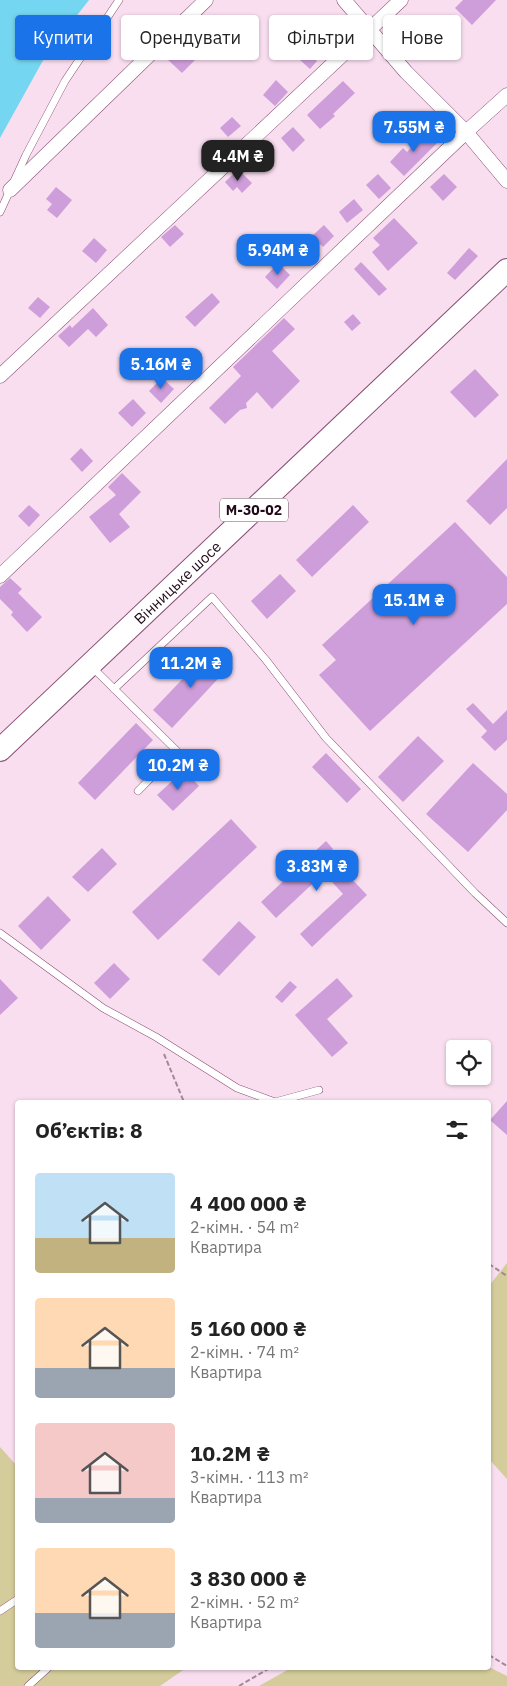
<!DOCTYPE html>
<html lang="uk">
<head>
<meta charset="utf-8">
<style>
  :root { --surface:#fff; --page:#f2f2f2; --text:#222; --muted:#767676; --accent:#1a73e8 }
  body { margin:0; font-family:"IBM Plex Sans",sans-serif; background:var(--page); color:var(--text); height:100vh; display:flex; flex-direction:column; font-size:19px; white-space:nowrap }
  * { box-sizing:border-box; margin:0 }
  p { font-size:16px; color:var(--muted) }
  .icon { flex:none; width:28px; height:28px; fill:none; stroke:currentColor; stroke-width:2; stroke-linecap:round; stroke-linejoin:round }
  .map { position:relative; flex:1; overflow:hidden }
  .details { position:absolute; left:15px; top:1100px; width:476px; height:570px; display:flex; flex-direction:column; background:var(--surface); border-radius:5px; box-shadow:0 1px 4px #0004 }
  .details>* { flex:none }
  .guide { position:absolute; left:15px; top:15px; width:478px; height:45px; display:flex; gap:10px }
  .tools { position:absolute; left:446px; top:1040px; display:grid; gap:10px }
  .tools a { display:grid; place-items:center; width:45px; height:45px; border-radius:5px; background:var(--surface); box-shadow:0 1px 4px #0004; font-size:25px }
  .price { position:absolute; translate:-50% -42px; padding:0 11px; border-radius:10px; background:var(--accent); color:#fff; font-size:16px; line-height:32px; filter:drop-shadow(0 1px 2px #0008) }
  .price::after { content:''; position:absolute; left:50%; top:30px; width:15px; height:11px; margin-left:-8px; background:inherit; clip-path:polygon(0 0,100% 0,50% 100%) }
  .price.active { background:#222; color:#fff }
  ul { padding:0; list-style:none }
  li { display:flex; align-items:center; gap:15px; height:125px; padding:0 20px }
  li span { display:grid; place-items:center; flex:none; width:140px; height:100px; border-radius:5px; color:#555 }
  li>.icon { margin-inline-start:auto }
  span .icon { width:60px; height:60px; fill:#fffc; stroke-width:1 }
  li b { font-size:21px }
  h2 { display:flex; justify-content:space-between; align-items:center; height:60px; padding:0 20px; font-size:21px }
  .chip { padding:0 18px; border-radius:5px; background:var(--surface); box-shadow:0 1px 4px #0004; font-size:18px; line-height:45px }
  .chip.active { background:var(--accent); color:#fff }
  .map>svg:first-child { display:block }
</style>
</head>
<body>
<div class="map">
<svg width="507" height="1686" viewBox="0 0 507 1686">
  <rect width="100%" height="100%" fill="#f9deef"/>
  <g fill="#d4cc9b">
    <path d="M507,1263V1479L489,1459V1286Z"/>
    <path d="M0,1447L17,1466L18,1668H186L160,1686H0Z"/>
    <path d="M489,1667L507,1676V1686H259L291,1668Z"/>
  </g>
  <path fill="#75d6f2" d="M0,0H89L46,55L0,138Z"/>
  <g fill="#ce9eda">
    <path d="M463,0H496L472,25L455,8Z"/>
    <path d="M298,43L317,61L310,69L290,51Z"/>
    <path d="M179,45L195,60L182,73L166,58Z"/>
    <path d="M276,80L288,92L275,106L263,95Z"/>
    <path d="M343,81L355,93L333,114L335,116L320,129L307,115Z"/>
    <path d="M232,117L241,126L228,137L220,128Z"/>
    <path d="M293,127L305,140L293,152L281,138Z"/>
    <path d="M428,130L439,141L404,176L390,162L403,148L407,152Z"/>
    <path d="M238,169L252,183L242,193L237,187L233,191L225,182Z"/>
    <path d="M378,174L391,188L379,199L366,185Z"/>
    <path d="M444,174L457,187L443,201L430,187Z"/>
    <path d="M56,187L72,200L57,218L47,210L52,204L46,199Z"/>
    <path d="M354,199L363,210L347,223L339,212Z"/>
    <path d="M394,218L418,243L388,271L372,252L380,245L373,238Z"/>
    <path d="M175,225L184,234L170,247L161,237Z"/>
    <path d="M324,225L334,236L323,247L312,236Z"/>
    <path d="M94,238L107,250L96,263L82,251Z"/>
    <path d="M469,248L478,256L455,280L447,273Z"/>
    <path d="M361,262L387,289L379,296L354,269Z"/>
    <path d="M278,263L290,275L277,289L265,277Z"/>
    <path d="M212,293L220,302L195,327L185,317Z"/>
    <path d="M38,297L50,307L40,318L28,308Z"/>
    <path d="M93,308L108,325L96,337L88,329L69,347L58,336L70,325L72,328Z"/>
    <path d="M353,314L361,323L352,331L344,322Z"/>
    <path d="M284,318L295,329L272,351L300,381L272,409L257,392L246,403L247,408L240,410L225,424L209,408L241,376L233,367Z"/>
    <path d="M475,369L499,395L475,418L450,392Z"/>
    <path d="M162,378L174,389L161,403L149,391Z"/>
    <path d="M133,399L146,413L132,427L118,413Z"/>
    <path d="M81,448L93,461L82,472L70,459Z"/>
    <path d="M507,459V508L490,525L466,501Z"/>
    <path d="M122,473L141,492L119,514L130,527L110,543L89,517L116,495L108,487Z"/>
    <path d="M29,505L40,515L29,527L18,516Z"/>
    <path d="M353,505L369,522L312,577L296,560Z"/>
    <path d="M455,522L507,577V604L370,731L319,675L336,660L322,645Z"/>
    <path d="M280,574L296,591L267,619L251,601Z"/>
    <path d="M10,578L22,589L18,593L42,617L27,632L11,615L13,612L0,599V587Z"/>
    <path d="M211,649L229,667L172,728L153,710Z"/>
    <path d="M473,703L493,724L507,710V740L495,751L481,737L487,731L466,709Z"/>
    <path d="M136,723L153,740L95,800L78,783Z"/>
    <path d="M418,736L444,761L403,802L378,777Z"/>
    <path d="M326,753L361,789L347,803L312,767Z"/>
    <path d="M473,763L507,794V810L468,852L426,814Z"/>
    <path d="M184,770L199,786L173,811L157,795Z"/>
    <path d="M231,819L257,847L158,940L132,912Z"/>
    <path d="M326,841L333,849L330,852L349,871L346,873L367,895L312,947L300,934L343,894L324,873L276,918L261,902Z"/>
    <path d="M102,848L117,864L88,892L72,877Z"/>
    <path d="M48,896L71,920L41,950L18,926Z"/>
    <path d="M239,921L256,937L219,976L202,960Z"/>
    <path d="M114,963L130,979L110,999L94,983Z"/>
    <path d="M337,978L353,996L327,1019L348,1043L332,1057L295,1015Z"/>
    <path d="M0,979L18,998L0,1015Z"/>
    <path d="M290,981L297,987L282,1003L275,997Z"/>
    <path d="M507,1101V1135L490,1120Z"/>
  </g>
  <g fill="none" stroke-linecap="round" stroke-linejoin="round">
    <g stroke="#884f77" stroke-width="8">
      <g id="service">
        <path d="M0,212L26,155L65,81L119,0"/>
        <path d="M92,667L177,751L138,791"/>
        <path d="M114,689L212,597L266,660L326,738L475,893L507,923"/>
        <path d="M0,933L103,1008L156,1037L237,1088L275,1102L319,1090"/>
        <path d="M0,1611L18,1599"/>
        <path d="M28,1686L48,1668"/>
      </g>
    </g>
    <g stroke="#884f77" stroke-width="15">
      <g id="minor">
        <path d="M344,0L406,72L466,132L507,181"/>
        <path d="M10,190L206,0"/>
        <path d="M0,376L401,0"/>
        <path d="M0,576L466,132L507,95"/>
      </g>
    </g>
    <g stroke="#884f77" stroke-width="24">
      <g id="primary">
        <path id="s1" d="M0,750L507,270"/>
      </g>
    </g>
    <g stroke="#a28999" stroke-width="2" stroke-dasharray="5 2.5" stroke-linecap="butt">
      <path d="M164,1054L184,1102"/>
      <path d="M489,1264L507,1276"/>
      <path d="M489,1655L507,1666"/>
      <path d="M239,1686L270,1668"/>
    </g>
    <use href="#service" stroke="#fff" stroke-width="7"/>
    <use href="#minor" stroke="#fff" stroke-width="14"/>
    <use href="#primary" stroke="#fff" stroke-width="22"/>
  </g>
  <g text-anchor="middle" dominant-baseline="central" stroke-width="4" stroke-linejoin="round" paint-order="stroke">
    <rect fill="#fff" stroke="#63545e" stroke-width="1" x="220" y="498.5" width="68" height="23" rx="4"/>
    <g font-size="14" font-weight="bold" fill="#200a19">
      <text x="254" y="510">М-30-02</text>
    </g>
    <g font-size="15" fill="#200a19" stroke="#fff">
      <text stroke="none"><textPath href="#s1" startOffset="244">Вінницьке шосе</textPath></text>
    </g>
  </g>
</svg>
<div class="tools">
<a><svg class="icon" aria-label="locate" viewBox="0 0 24 24"><circle cx="12" cy="12" r="6"/><path d="M12 2v4M12 18v4M2 12h4M18 12h4"/></svg></a>
</div>
<b class="price" style="left:414px;top:153px">7.55M ₴</b>
<b class="price active" style="left:238px;top:182px">4.4M ₴</b>
<b class="price" style="left:278px;top:276px">5.94M ₴</b>
<b class="price" style="left:161px;top:390px">5.16M ₴</b>
<b class="price" style="left:414px;top:626px">15.1M ₴</b>
<b class="price" style="left:191px;top:689px">11.2M ₴</b>
<b class="price" style="left:178px;top:791px">10.2M ₴</b>
<b class="price" style="left:317px;top:892px">3.83M ₴</b>
<div class="guide">
<a class="chip active">Купити</a>
<a class="chip">Орендувати</a>
<a class="chip">Фільтри</a>
<a class="chip">Нове</a>
</div>
<section class="details">
<h2>Об’єктів: 8<svg class="icon" aria-label="filters" viewBox="0 0 24 24"><path d="M4 7h16M4 17h16"/><circle cx="9" cy="7" r="2"/><circle cx="15" cy="17" r="2"/></svg></h2>
<ul>
<li><span style="background:linear-gradient(#bfe0f5 65%,#c2b280 0)"><svg class="icon" aria-label="home" viewBox="0 0 24 24"><path d="M3 11l9-7 9 7M6 9v11h12V9"/></svg></span><div><b>4 400 000 ₴</b><p>2-кімн. · 54 m²</p><p>Квартира</p></div></li>
<li><span style="background:linear-gradient(#ffd9b3 70%,#9aa5b1 0)"><svg class="icon" aria-label="home" viewBox="0 0 24 24"><path d="M3 11l9-7 9 7M6 9v11h12V9"/></svg></span><div><b>5 160 000 ₴</b><p>2-кімн. · 74 m²</p><p>Квартира</p></div></li>
<li><span style="background:linear-gradient(#f6c9c9 75%,#9aa5b1 0)"><svg class="icon" aria-label="home" viewBox="0 0 24 24"><path d="M3 11l9-7 9 7M6 9v11h12V9"/></svg></span><div><b>10.2M ₴</b><p>3-кімн. · 113 m²</p><p>Квартира</p></div></li>
<li><span style="background:linear-gradient(#ffd9b3 65%,#9aa5b1 0)"><svg class="icon" aria-label="home" viewBox="0 0 24 24"><path d="M3 11l9-7 9 7M6 9v11h12V9"/></svg></span><div><b>3 830 000 ₴</b><p>2-кімн. · 52 m²</p><p>Квартира</p></div></li>
</ul>
</section>
</div>
</body>
</html>
